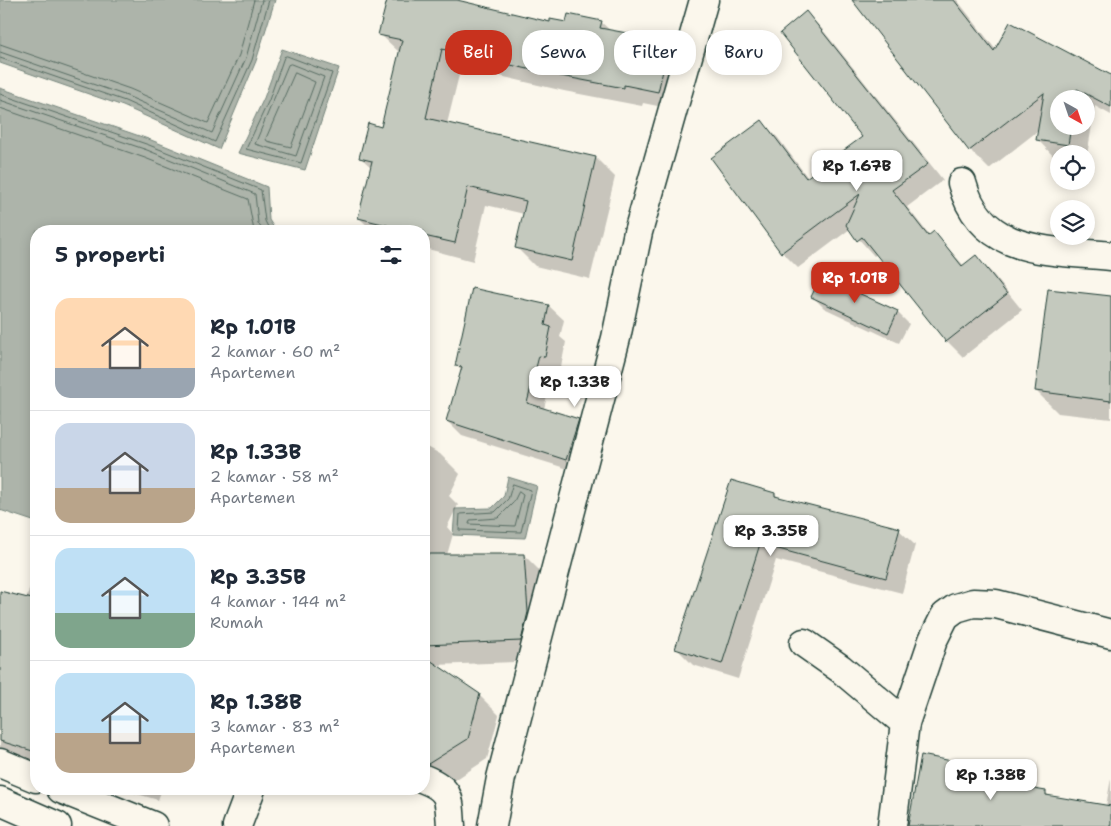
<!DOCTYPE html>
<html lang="id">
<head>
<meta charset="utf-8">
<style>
  :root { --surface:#fff; --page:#f6f6f7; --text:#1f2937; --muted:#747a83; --line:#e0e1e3; --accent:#c8321e }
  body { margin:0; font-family:"Shantell Sans",sans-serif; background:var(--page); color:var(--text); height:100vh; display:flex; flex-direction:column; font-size:19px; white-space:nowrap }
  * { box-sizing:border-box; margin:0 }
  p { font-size:16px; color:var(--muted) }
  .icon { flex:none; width:28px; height:28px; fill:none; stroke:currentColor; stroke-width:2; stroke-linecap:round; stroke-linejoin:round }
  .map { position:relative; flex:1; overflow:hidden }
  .sheet { position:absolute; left:30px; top:225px; width:400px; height:570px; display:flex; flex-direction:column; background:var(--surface); border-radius:20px; box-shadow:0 2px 12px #0003 }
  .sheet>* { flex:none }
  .banner { position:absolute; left:445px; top:30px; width:475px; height:45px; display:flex; gap:10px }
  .needle { width:32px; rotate:140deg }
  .fabs { position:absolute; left:1050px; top:90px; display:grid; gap:10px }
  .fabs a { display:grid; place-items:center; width:45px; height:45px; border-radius:50%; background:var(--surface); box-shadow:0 2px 12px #0003; font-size:25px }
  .price { position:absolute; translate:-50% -42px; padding:0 11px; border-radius:10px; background:#fff; color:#222; font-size:16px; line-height:32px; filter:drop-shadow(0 1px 2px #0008) }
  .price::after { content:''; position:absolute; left:50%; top:30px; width:15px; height:11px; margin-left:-8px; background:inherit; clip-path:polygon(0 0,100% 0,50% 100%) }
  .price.selected { background:var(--accent); color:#fff }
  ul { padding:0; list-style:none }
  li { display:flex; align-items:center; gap:15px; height:125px; padding:0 25px }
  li+li { border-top:1px solid var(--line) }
  li span { display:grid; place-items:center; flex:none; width:140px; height:100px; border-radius:15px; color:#555 }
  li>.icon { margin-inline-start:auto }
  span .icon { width:60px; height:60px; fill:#fffc; stroke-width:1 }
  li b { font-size:21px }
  h2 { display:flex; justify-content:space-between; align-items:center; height:60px; padding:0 25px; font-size:21px }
  .pill { padding:0 18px; border-radius:20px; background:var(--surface); box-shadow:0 2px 12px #0003; font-size:18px; line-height:45px }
  .pill.selected { background:var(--accent); color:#fff }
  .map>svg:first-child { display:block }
</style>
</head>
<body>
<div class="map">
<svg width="1111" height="826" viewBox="0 0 1111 826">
  <rect width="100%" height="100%" fill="#fbf7ec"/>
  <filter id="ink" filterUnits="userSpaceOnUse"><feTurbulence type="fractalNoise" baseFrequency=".02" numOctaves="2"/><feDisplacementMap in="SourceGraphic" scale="10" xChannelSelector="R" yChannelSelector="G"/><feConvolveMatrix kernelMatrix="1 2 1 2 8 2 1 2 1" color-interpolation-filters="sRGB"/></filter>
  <g filter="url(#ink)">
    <g fill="#adb4aa" stroke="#74847b">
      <path d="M0,0H275L256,61L219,149L123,106L0,63Z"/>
      <path d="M282,49L339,68L305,170L238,153L264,98Z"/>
      <path d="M0,88L151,140L267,187L269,220L276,231H36V522L0,510Z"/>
      <path d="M508,477L537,486L525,538L453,535L455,509L492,508L504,496Z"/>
    </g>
    <g fill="#0003" fill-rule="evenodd">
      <path d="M388,0H451L551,23L601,22L611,31L669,42L688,61L677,110L643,103L642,106L564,91L461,67L447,124L596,158L615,177L590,279L535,266L517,248L524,214L486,205L473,261L424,248V231H373L359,218L372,168L361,158L381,128L400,53L380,34Z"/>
      <path d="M856,0H957L996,50L1111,76V115L1095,106L1086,162V154H1059V159H1056L1038,140L1039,130L989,169L970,150L856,3ZM1059,99H1086V126H1059Z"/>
      <path d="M806,13L822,29L943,180L907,207L930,236L934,232L964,266L976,257L992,273L1022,310L963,357L947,341L877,254L874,256L850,229L798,268L782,252L762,122L778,138L808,178L864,138Z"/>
      <path d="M813,297L897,312L909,324L899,343L824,308Z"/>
      <path d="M1111,298V419L1058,413L1036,391Z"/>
      <path d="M549,306L564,320L560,337L566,342L560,371L553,370L544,409L578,420L593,435L581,473L462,436L447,421L462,371L456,365Z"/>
      <path d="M424,445L440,454L460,474L449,496L458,505L447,527L453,534L447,555H524L544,575L540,661L434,665L479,695L499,715L487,759L449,784L424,771Z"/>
      <path d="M775,494L779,498L899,530L915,545L902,593L776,560L738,679L693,665L677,649Z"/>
      <path d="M30,587L36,589V764L8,756L0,748V592L26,599Z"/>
      <path d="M982,768L998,784L1046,793L1051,797L1106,806L1111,778V826H908Z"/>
      <path d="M120,789H162L158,800Z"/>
    </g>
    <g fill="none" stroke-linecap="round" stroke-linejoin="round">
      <g stroke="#586d63" stroke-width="1">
        <path d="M0,44L130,89L208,123L239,55L254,0"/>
        <path d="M0,52L127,96L212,133L246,58L262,0"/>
        <path d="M287,56L332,73L301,163L246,149L269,100L284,57Z"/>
        <path d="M0,58L125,101L215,142L252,60L269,0"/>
        <path d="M291,64L324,77L296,156L255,144L288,65Z"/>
        <path d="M295,73L315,82L291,147L267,141L266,139Z"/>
        <path d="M0,94L149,145L261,190L265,221L270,231"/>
        <path d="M0,100L147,150L255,194L258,223L263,231"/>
        <path d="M0,108L145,158L248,199L254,231"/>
        <path d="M513,484L531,490L521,532L459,530L460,514L495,512L508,499Z"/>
        <path d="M519,492L523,495L515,526L469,524L470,520L498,518L513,503Z"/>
      </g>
    </g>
    <g fill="#c4c9be" stroke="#1f3d34">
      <path d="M387,0H457L550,22V19L566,22L568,14L602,21L600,28L670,41L658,92L624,85V88L545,73L442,49L426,118L596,157L572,261L515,248L526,201L468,187L455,243L424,236V231H411L358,218L372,161L359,158L368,123L381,127L402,40L378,35Z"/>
      <path d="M852,0H954L994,51L1010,22L1111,75V107L1077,89L1075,99H1059V126H1071L1068,145L1036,140L1044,93L969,151Z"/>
      <path d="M806,11L928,164L892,190L928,236L934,231L962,266L976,255L1007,294L946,342L862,237L857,241L846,225L860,194L781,253L711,158L762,120L806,178L862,137L780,33Z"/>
      <path d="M821,276L898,311L888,333L811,297Z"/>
      <path d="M472,288L549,305L545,325L551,327L545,357L539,356L527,403L579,419L566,460L446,421L462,367L455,366Z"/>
      <path d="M1048,289L1111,296V401L1035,391Z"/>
      <path d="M731,480L775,493V496L900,528L886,578L760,544L722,664L675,649Z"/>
      <path d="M424,554H524L528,612L521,641L424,645Z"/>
      <path d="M0,591L36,600V752L0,741Z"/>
      <path d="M424,656L480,694L468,739L428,764H424Z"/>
      <path d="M921,755L983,767L980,780L1046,791V795L1111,806V826H908Z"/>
    </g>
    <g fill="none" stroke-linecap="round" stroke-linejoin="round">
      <g stroke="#1f3d34" stroke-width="31">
        <g id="minor">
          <path d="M962,183C982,256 1049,250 1111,256"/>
          <path d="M804,643L841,669L905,723L892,826"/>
          <path d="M905,723L933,640L945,616L956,608L973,603L996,604L1111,634"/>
          <path d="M424,779C451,790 449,798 451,826"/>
          <path d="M237,826L251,789"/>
          <path d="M492,826L501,778L616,338L638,232L704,0"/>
        </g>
      </g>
      <g stroke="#1f3d34" stroke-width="31">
        <g id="highway">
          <path d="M0,763L36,778"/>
          <path d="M61,789L153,826"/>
          <path d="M0,801L57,826"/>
        </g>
      </g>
      <use href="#minor" stroke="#fbf7ec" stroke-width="28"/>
      <use href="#highway" stroke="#fbf7ec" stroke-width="28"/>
    </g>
  </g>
</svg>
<div class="fabs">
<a><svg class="needle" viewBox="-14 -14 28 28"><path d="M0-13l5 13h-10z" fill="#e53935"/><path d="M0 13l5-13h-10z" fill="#747a83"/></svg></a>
<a><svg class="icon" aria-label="locate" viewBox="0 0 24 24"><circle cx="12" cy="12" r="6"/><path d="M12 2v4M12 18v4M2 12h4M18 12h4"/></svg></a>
<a><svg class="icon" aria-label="layers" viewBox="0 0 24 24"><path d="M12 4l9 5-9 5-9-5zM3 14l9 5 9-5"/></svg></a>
</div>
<b class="price" style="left:857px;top:192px">Rp 1.67B</b>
<b class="price selected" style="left:855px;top:304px">Rp 1.01B</b>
<b class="price" style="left:575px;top:408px">Rp 1.33B</b>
<b class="price" style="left:771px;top:557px">Rp 3.35B</b>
<b class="price" style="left:991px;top:801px">Rp 1.38B</b>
<div class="banner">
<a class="pill selected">Beli</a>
<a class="pill">Sewa</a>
<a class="pill">Filter</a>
<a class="pill">Baru</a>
</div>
<section class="sheet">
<h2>5 properti<svg class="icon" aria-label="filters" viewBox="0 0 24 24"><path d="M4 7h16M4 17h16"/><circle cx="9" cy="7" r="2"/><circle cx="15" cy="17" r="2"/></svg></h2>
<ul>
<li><span style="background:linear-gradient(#ffd9b3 70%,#9aa5b1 0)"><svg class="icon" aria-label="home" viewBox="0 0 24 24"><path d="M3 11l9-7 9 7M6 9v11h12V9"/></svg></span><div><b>Rp 1.01B</b><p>2 kamar · 60 m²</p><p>Apartemen</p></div></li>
<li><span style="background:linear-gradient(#c9d6e8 65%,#b9a48a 0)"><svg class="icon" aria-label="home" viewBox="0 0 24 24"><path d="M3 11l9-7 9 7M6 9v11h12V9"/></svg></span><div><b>Rp 1.33B</b><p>2 kamar · 58 m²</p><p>Apartemen</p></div></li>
<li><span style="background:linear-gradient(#bfe0f5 65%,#7fa58c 0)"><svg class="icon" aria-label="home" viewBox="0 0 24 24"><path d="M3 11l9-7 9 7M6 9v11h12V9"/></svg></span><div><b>Rp 3.35B</b><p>4 kamar · 144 m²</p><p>Rumah</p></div></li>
<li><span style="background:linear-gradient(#bfe0f5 60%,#b9a48a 0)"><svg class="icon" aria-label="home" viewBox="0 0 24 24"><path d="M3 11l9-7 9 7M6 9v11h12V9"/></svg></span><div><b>Rp 1.38B</b><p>3 kamar · 83 m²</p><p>Apartemen</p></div></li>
</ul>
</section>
</div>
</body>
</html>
